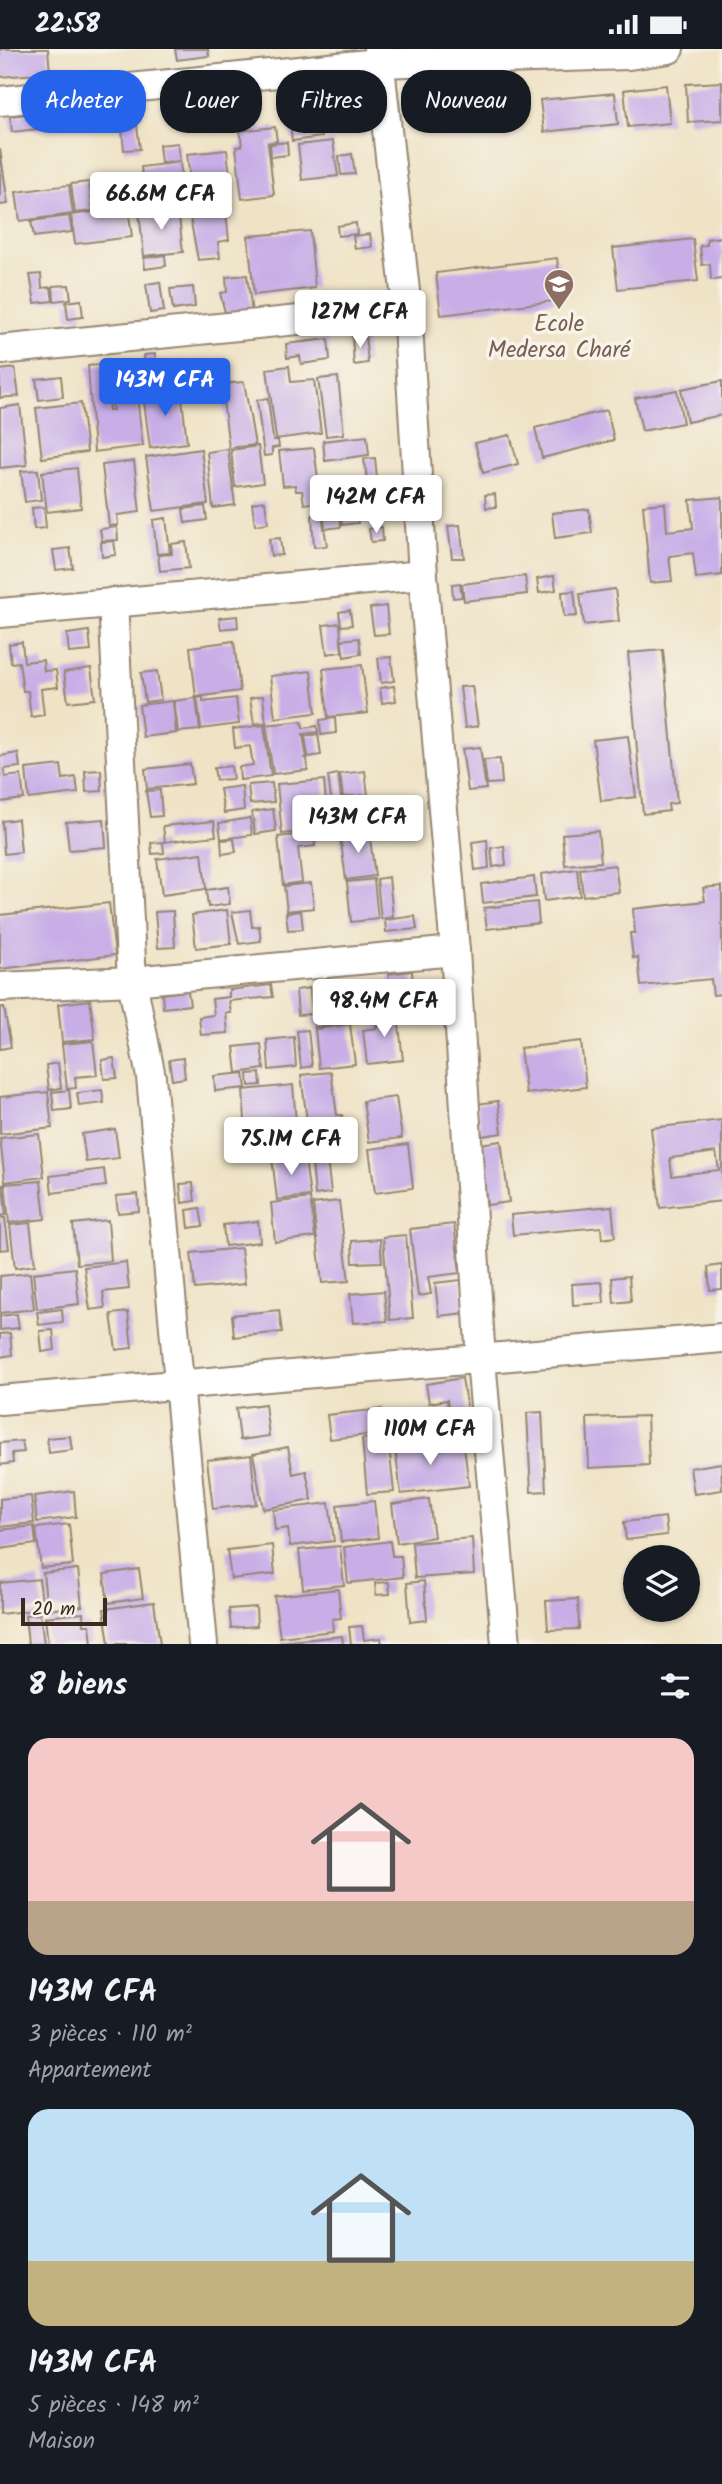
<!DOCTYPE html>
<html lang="fr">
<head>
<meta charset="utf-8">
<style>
  :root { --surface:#171b24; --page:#20242c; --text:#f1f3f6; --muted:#9ea1a6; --accent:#2563eb }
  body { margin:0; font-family:Kalam,sans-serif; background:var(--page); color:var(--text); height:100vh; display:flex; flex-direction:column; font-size:26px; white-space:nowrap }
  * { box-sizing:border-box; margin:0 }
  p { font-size:23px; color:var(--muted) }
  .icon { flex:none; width:38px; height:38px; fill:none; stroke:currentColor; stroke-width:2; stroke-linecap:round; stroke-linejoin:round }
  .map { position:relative; height:1595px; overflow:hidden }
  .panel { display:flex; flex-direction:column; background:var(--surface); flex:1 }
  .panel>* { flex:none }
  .top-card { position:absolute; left:21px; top:21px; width:681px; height:63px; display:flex; gap:14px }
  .tools { position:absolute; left:623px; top:1496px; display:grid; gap:14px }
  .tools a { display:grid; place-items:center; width:77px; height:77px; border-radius:50%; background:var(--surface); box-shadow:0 2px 5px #0004; font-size:35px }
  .scale { position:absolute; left:21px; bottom:18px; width:86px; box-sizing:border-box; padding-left:7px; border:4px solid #3b2a1e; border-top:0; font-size:19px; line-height:24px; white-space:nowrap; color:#3b2a1e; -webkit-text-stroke:5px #f7f3e8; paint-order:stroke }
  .price { position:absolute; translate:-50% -60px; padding:0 16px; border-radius:7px; background:#fff; color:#222; font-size:23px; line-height:46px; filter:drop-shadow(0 2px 4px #0008) }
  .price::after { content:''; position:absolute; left:50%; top:42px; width:21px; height:16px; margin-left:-10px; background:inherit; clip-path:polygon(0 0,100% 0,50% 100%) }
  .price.selected { background:var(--accent); color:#fff }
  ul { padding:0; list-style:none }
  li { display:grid; align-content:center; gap:14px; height:371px; padding:0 28px }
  li span { display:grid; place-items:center; height:217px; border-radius:21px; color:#555 }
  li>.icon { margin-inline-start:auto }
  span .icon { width:126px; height:126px; fill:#fffc; stroke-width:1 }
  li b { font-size:30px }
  h2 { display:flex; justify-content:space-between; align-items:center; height:84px; padding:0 28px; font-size:30px }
  .chip { padding:0 24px; border-radius:28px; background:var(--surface); box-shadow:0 2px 5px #0004; font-size:24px; line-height:63px }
  .chip.selected { background:var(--accent); color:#fff }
  .status { display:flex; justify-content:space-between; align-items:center; height:49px; padding:0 35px; background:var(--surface); direction:ltr }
  .status svg { height:19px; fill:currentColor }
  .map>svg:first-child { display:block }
</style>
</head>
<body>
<div class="status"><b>22:58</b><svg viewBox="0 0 49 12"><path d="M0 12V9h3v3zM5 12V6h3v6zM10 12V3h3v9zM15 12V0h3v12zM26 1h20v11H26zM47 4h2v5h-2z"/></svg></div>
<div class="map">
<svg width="722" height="1595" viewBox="0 0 722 1595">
  <rect width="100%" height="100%" fill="#f7f3e8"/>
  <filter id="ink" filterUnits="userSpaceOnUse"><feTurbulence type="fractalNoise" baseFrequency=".0143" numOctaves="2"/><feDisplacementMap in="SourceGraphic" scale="14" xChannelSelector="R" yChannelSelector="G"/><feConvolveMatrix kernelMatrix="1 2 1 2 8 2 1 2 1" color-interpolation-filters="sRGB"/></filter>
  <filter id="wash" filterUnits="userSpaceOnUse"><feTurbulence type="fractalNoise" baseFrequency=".00686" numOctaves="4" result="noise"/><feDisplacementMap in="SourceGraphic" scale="28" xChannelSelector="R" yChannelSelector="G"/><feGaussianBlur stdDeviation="1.57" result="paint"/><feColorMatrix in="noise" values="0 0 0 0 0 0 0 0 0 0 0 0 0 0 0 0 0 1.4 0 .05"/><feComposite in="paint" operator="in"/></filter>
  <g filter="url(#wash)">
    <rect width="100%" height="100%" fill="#efe3c6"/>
    <g id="blocks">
      <g fill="#c7aee7" fill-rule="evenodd">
        <path d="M0,0H48L50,24L0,28Z"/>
        <path d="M175,0H208L209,7L177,11Z"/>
        <path d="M722,33V71L688,73L686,35Z"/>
        <path d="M666,36L670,74L628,78L624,41Z"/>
        <path d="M344,38L346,60L338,61L336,39Z"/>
        <path d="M330,41L332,62L323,64L320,42Z"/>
        <path d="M317,43L322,88L292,92L287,46Z"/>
        <path d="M615,44L618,75L544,83L540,51Z"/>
        <path d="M220,47L222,68L212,69L210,49Z"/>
        <path d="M61,61L63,77L12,83L10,67Z"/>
        <path d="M135,61L140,100L124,101L120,62Z"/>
        <path d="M275,78L277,92L268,94L274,146L242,150L236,98L242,97L240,82Z"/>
        <path d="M333,92L338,127L302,131L298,96Z"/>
        <path d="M287,93L288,106L271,108L270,95Z"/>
        <path d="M178,94L180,112L161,114L159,96Z"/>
        <path d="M0,100L8,155L0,156Z"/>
        <path d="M227,101L232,143L192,147L187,105Z"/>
        <path d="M352,105L355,125L341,126L339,107Z"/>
        <path d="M180,113L184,149L145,153L141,118Z"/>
        <path d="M124,128L132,188L75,195L71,166L94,163L90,133Z"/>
        <path d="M89,133L93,162L75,164L71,135Z"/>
        <path d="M69,136L73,165L20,172L16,143Z"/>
        <path d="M225,154L229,191L218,193L220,209L198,211L188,158Z"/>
        <path d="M178,159L183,203L144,207L139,163Z"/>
        <path d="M69,167L72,183L34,188L31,172Z"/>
        <path d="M356,174L357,185L338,187L337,177Z"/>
        <path d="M310,182L315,239L254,246L248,187Z"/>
        <path d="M370,185L372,198L355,200L353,187Z"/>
        <path d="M722,188V230L711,231L710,215L702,216L700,197L707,196V190Z"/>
        <path d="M693,190L698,232L618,240L613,199Z"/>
        <path d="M165,206L166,217L145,220L144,209Z"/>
        <path d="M557,209L562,251L441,266L436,224Z"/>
        <path d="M41,225L42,239L51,238L53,252L35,254L30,226Z"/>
        <path d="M247,226L252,264L226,267L220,244L227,243L226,228Z"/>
        <path d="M160,233L164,262L150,264L146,235Z"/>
        <path d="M69,236L71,250L54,252L53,237Z"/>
        <path d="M193,238L195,258L173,261L170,240Z"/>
        <path d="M81,251L83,268L68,270L66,253Z"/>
        <path d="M365,286L368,314L354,316L352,287Z"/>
        <path d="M328,290L330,311L301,315L300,307L287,309L286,295Z"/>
        <path d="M155,305L157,317L145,319L144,306Z"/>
        <path d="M105,315L109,361H113L111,342L136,339L143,397L94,403L88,317Z"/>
        <path d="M289,317L291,333L314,331L321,384L276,390L267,320Z"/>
        <path d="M15,319L19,347L0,349V321Z"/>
        <path d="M61,327L63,348L39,351L36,330Z"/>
        <path d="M338,328L344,385L326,387L318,330Z"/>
        <path d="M211,329L213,346L200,348L198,331Z"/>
        <path d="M722,332V366L687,373L681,340Z"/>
        <path d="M244,333L255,396L229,399L221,335Z"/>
        <path d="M181,340L187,394L150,399L143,345Z"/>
        <path d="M677,341L683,374L642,382L635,349Z"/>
        <path d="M268,349L273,391H278L279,398L272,399V406L264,407L257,351Z"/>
        <path d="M81,354L87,403L42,409L36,359Z"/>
        <path d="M20,356L27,416L0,419V359Z"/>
        <path d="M607,361L614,391L542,409L535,379Z"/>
        <path d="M510,386L518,415L483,424L475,394Z"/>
        <path d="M367,387L369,406L325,412L323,392Z"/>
        <path d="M258,397L263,434L235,438L231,401Z"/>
        <path d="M314,399L321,453L304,455L302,442H296L295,436L283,437L279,402Z"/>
        <path d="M201,400L208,455L154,462L146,408Z"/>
        <path d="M228,400L235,456L213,459L207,403Z"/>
        <path d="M375,409L377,429L367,430L364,410Z"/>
        <path d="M134,412L140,463L117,466L118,476L109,477L102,416Z"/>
        <path d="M77,419L81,459L47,463L42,423Z"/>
        <path d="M38,421L41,451L25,453L21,422Z"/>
        <path d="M353,436L358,474L342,476L339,457L341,478L325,480L320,440Z"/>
        <path d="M377,439L380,463L368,464L366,448L373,447L372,440Z"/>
        <path d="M495,445L496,458L486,459L485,446Z"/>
        <path d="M722,448V526L696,529L693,504L669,507L672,532L650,534L643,456L665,454L667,482L693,479L690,451Z"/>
        <path d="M265,452L268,474L255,476L252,454Z"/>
        <path d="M205,457L207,471L185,474L183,460Z"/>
        <path d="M44,458L46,479L34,480L32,459Z"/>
        <path d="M589,460L592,484L555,489L552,464Z"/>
        <path d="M322,465L327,497L314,498L312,466Z"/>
        <path d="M166,469L170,504L157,505L153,471Z"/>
        <path d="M460,476L464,509H452L448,477Z"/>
        <path d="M117,478L118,491L102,492L100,480Z"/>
        <path d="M382,478L383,492L371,493L369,480Z"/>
        <path d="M280,489L282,506L271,507L269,490Z"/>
        <path d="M114,492L116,506L102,508L101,493Z"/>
        <path d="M186,493L189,519L160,522L158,506L172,505L171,495Z"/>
        <path d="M70,499L73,519L56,521L53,501Z"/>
        <path d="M525,527L527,545L464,552L462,535Z"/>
        <path d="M554,527L556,541L539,544L537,530Z"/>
        <path d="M460,534L462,548L453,549L452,535Z"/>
        <path d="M615,540L619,572L584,576L580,545Z"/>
        <path d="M574,542L577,567L564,568L562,543Z"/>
        <path d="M386,557L389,585L374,586L370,559Z"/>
        <path d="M350,561L352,576L341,577L339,563Z"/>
        <path d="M237,567L238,578L221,580L219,569Z"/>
        <path d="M340,574L342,603L327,605L323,576Z"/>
        <path d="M89,582L91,602L69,604L67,585Z"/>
        <path d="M359,589L361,605L344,608L341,591Z"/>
        <path d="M234,592L240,642L196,648L190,598Z"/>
        <path d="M22,593L24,613L43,611L44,622L56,621L58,638L41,640L44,666L31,668L28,642H23L19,613L11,614L9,595Z"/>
        <path d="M663,601L677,754L668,755L669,762L643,765L628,604Z"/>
        <path d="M391,608L394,632L381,634L378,609Z"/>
        <path d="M362,616L368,664L328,668L323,620Z"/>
        <path d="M91,619L95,650L68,653L64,623Z"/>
        <path d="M157,622L161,651L145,653L141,624Z"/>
        <path d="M311,622L316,664L275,669L270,627Z"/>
        <path d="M394,637L396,652L382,654L380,639Z"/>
        <path d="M472,637L478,677L465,679L460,638Z"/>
        <path d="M263,647L266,674L254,675L250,649Z"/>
        <path d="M203,648V653L236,649L239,675L201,680L197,649Z"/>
        <path d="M196,649L200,681L178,683L174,652Z"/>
        <path d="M173,652L176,684L143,688L139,656Z"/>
        <path d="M335,669L336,684L321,686L320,671Z"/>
        <path d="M302,672L303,679L317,677L318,683L303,685L307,709H303H307L308,721L273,725L266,676Z"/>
        <path d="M264,676L271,727L240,731L239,718L253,716L250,697L235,699L233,680Z"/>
        <path d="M318,685L321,706L308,708L305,687Z"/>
        <path d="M628,687L636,748L601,752L593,691Z"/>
        <path d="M480,698L486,740L468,742L462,700Z"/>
        <path d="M18,704L20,718L4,720L5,728L21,726L24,750L0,753V707Z"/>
        <path d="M500,710L502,734L487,735L484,711Z"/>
        <path d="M190,715L193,735L147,740L145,720Z"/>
        <path d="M61,716L63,730L76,728L78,744L29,750L26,720Z"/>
        <path d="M231,717L233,730L216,731L214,719Z"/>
        <path d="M101,721L102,742L86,743L85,722Z"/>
        <path d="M365,722L368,746L343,748L340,725Z"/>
        <path d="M338,725L345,777L335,778L328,727Z"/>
        <path d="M324,731L328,780L282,785L277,735Z"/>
        <path d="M272,734L274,753L250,755L248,736Z"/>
        <path d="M242,737L244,761L224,764L220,740Z"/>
        <path d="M160,741L162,767L150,768L146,742Z"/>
        <path d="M402,753L404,774L379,777L376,756Z"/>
        <path d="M273,760L276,782L255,785L252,763Z"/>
        <path d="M250,769L252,786L221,790L219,774Z"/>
        <path d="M18,770L21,803L4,805L2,772Z"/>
        <path d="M104,770L106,798L69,801L66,773Z"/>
        <path d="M214,772L216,787L165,793L163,777Z"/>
        <path d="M369,782L375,827L346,831L340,786Z"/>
        <path d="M598,782L601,813L565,816L562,785Z"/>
        <path d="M314,784L315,797L298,799L302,833L283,836L278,788Z"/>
        <path d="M234,790L236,803L222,805L221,791Z"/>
        <path d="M487,791L489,819L475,821L472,793Z"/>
        <path d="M163,793L164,804L152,805L151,794Z"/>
        <path d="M504,797L506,816L493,818L491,799Z"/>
        <path d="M202,804L206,840L162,846L157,810Z"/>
        <path d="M615,816L619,843L583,847L580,820Z"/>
        <path d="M577,820L580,847L544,852L541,825Z"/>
        <path d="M389,828L393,868L381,870L377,830Z"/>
        <path d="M534,828L536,848L483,854L481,835Z"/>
        <path d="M374,830L378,870L351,873L347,833Z"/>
        <path d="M311,834L314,859L287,862L284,837Z"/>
        <path d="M722,837V945L713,946L711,930L641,937L638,908L633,909L630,884H635L633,860L705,852L703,839Z"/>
        <path d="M228,838L230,855L208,858L206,841Z"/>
        <path d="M537,853L539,874L487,880L484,859Z"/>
        <path d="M109,854L115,906L0,920V866Z"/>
        <path d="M227,861L231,895L196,899L192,866Z"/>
        <path d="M250,861L252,878L259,877L261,892L239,895L232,863Z"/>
        <path d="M173,862L175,898L158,899L155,863Z"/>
        <path d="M301,862L303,880L288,881L286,864Z"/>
        <path d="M415,867L417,880L386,883L385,871Z"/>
        <path d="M412,922L413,937L390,940L388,925Z"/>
        <path d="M271,936L273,948L229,952L231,964H226L228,984L201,986L199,968L214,966L212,950L229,948V941Z"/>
        <path d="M310,939L312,965L298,966L296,941Z"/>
        <path d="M188,942L190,956L163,959L162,945Z"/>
        <path d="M90,951L95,990L62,993L58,955Z"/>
        <path d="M0,958H4L11,998L0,1000Z"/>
        <path d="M348,959L350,975L314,978L313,963Z"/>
        <path d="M397,959L403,1011L367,1015L363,981L377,979L375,962Z"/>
        <path d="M350,975L355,1015L319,1019L315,980Z"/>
        <path d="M308,981L312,1017L301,1019L297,982Z"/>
        <path d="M294,988L296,1018L269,1021L267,991Z"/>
        <path d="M93,992L97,1026L75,1028L76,1039L67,1040L62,995Z"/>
        <path d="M581,992L586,1038L526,1045L520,999Z"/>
        <path d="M261,995L264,1020L237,1024L234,998Z"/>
        <path d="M114,1009L117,1029L104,1030L102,1011Z"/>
        <path d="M183,1009L185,1029L172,1031L169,1011Z"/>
        <path d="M58,1014L61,1039L49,1041L46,1016Z"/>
        <path d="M331,1023L337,1066H342L347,1098L311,1103L301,1026Z"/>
        <path d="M244,1024L246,1039L215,1042L214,1027Z"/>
        <path d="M260,1024L261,1036L249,1037L248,1025Z"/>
        <path d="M293,1036L298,1099L247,1102L243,1041Z"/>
        <path d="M69,1041L71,1060L54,1062L52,1043Z"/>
        <path d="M102,1041L104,1054L79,1057L77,1044Z"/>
        <path d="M48,1043L52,1079L0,1085V1048Z"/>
        <path d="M396,1048L402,1089L369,1093L363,1052Z"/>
        <path d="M498,1052L502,1084L482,1087L477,1055Z"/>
        <path d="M722,1071V1152L660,1159L651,1079ZM716,1103L719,1121L672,1127L670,1109Z"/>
        <path d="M115,1080L119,1109L86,1113L82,1085Z"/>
        <path d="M39,1085L44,1128L5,1133L0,1089Z"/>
        <path d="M501,1092L509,1153L487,1156L479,1095Z"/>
        <path d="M408,1095L413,1139L375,1144L369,1100Z"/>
        <path d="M326,1103L331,1144L315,1146L311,1105Z"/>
        <path d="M304,1104L310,1147L277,1151L272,1108Z"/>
        <path d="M104,1120L106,1137L52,1144L50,1127Z"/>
        <path d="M41,1132L45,1170L9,1174L5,1135Z"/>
        <path d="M193,1134L195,1152L182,1154L180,1135Z"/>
        <path d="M0,1136H3L6,1166L0,1167Z"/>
        <path d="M138,1145L139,1162L118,1164L116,1147Z"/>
        <path d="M310,1149L315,1188L275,1193L271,1154Z"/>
        <path d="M339,1152L349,1232L322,1234L313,1155Z"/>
        <path d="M612,1157L615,1188L602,1190L601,1178L513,1186L511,1166Z"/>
        <path d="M200,1159L203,1177L189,1179L187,1161Z"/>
        <path d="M0,1169H5L9,1200L0,1201Z"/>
        <path d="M108,1171L111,1212L77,1215L73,1175Z"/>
        <path d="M258,1172L260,1193L225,1197L223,1176Z"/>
        <path d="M30,1174L35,1216L15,1219L10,1176Z"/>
        <path d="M454,1175L460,1224L428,1228L431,1245L418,1247L410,1180Z"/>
        <path d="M406,1186L413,1269L390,1271L383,1188Z"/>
        <path d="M380,1190L382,1213L353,1214L352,1192Z"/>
        <path d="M241,1199L245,1235L195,1240L191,1204Z"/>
        <path d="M126,1213L129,1240L103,1243L105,1259L90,1261L84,1218Z"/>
        <path d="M722,1216V1240L710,1241L708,1218Z"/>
        <path d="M75,1219L79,1255L37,1260L33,1224Z"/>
        <path d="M30,1224L34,1260L0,1264V1227Z"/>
        <path d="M629,1227L631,1252L614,1254L612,1229Z"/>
        <path d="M461,1231L465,1264L439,1267L435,1234Z"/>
        <path d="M602,1233L604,1254L573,1256L572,1235Z"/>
        <path d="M384,1242L387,1272L353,1274L350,1245Z"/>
        <path d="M62,1260L63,1273L39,1276L37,1263Z"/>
        <path d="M279,1261L282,1283L234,1288L232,1266Z"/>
        <path d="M128,1263L132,1299L116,1301L111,1265Z"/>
        <path d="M17,1265L19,1279L0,1281V1267Z"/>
        <path d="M53,1281L55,1301L42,1303L40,1282Z"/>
        <path d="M10,1284L12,1306L0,1308V1285Z"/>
        <path d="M462,1329L468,1367L450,1370L447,1351L429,1354L426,1335Z"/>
        <path d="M265,1355L269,1387L240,1391L236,1359Z"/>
        <path d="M382,1360L385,1384L330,1390L327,1366Z"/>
        <path d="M542,1363L546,1442L531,1443L527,1364Z"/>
        <path d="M647,1367L649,1416L589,1419L587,1369Z"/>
        <path d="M70,1387L72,1401L49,1404L47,1389Z"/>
        <path d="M388,1388L394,1443L367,1445L362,1390Z"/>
        <path d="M416,1388L418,1402L464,1397L469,1437L401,1445L394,1391Z"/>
        <path d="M22,1392L24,1403L12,1404L13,1414L0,1416V1394Z"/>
        <path d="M288,1398L293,1425L306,1422L312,1451L263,1460L253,1405Z"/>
        <path d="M251,1406L256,1455L213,1460L207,1411Z"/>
        <path d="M721,1414L722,1441L694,1445L690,1419Z"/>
        <path d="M74,1442L76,1468L37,1473L34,1447Z"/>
        <path d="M31,1447L34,1474L0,1478V1450Z"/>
        <path d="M429,1450L434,1488L397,1494L392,1455Z"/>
        <path d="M374,1452L378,1489L341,1493L337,1456Z"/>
        <path d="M329,1454L334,1492L290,1497L288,1479L275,1481L273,1461Z"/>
        <path d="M665,1468L667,1486L626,1491L624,1473Z"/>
        <path d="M69,1475L73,1516L41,1519L36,1479Z"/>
        <path d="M34,1477L36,1495L0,1500V1481Z"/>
        <path d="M472,1489L474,1525L415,1529L412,1494Z"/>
        <path d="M390,1492L392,1507H401L403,1528L348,1534L344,1498Z"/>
        <path d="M272,1496L275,1525L231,1530L227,1501Z"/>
        <path d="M340,1497L344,1536L303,1540L299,1501Z"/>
        <path d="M78,1520L82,1557L47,1561L43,1524Z"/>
        <path d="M139,1520L143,1549L108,1554L104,1525Z"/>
        <path d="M39,1530L43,1560L0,1565V1534Z"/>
        <path d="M424,1532L427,1571L410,1573L407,1534Z"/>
        <path d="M389,1533L390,1545L376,1546L375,1534Z"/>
        <path d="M338,1540L341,1569L332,1570L333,1582L280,1588L274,1547Z"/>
        <path d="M578,1550L579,1580L548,1581L546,1552Z"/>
        <path d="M154,1553L160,1595H109L104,1560Z"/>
        <path d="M256,1558L257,1577L231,1579L229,1560Z"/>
        <path d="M83,1564L84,1576H90L92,1595H48L45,1568Z"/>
        <path d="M40,1565L44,1595H28L25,1566Z"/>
        <path d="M362,1577L364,1591L381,1589L382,1595H351L349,1578Z"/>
        <path d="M342,1587L343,1595H281V1593Z"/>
      </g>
    </g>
  </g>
  <g filter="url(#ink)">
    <use href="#blocks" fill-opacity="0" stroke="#958672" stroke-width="2"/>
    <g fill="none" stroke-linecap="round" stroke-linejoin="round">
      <g stroke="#958672" stroke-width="32">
        <g id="minor">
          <path d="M378,0L407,260L423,526L455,902L481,1311L506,1595"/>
          <path d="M0,52L378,14L629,6L669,0"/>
          <path d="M0,301L407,260"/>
          <path d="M113,553L132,932L151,1028L203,1595"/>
          <path d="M0,564L423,526"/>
          <path d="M0,938L132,932L455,902"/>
          <path d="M0,1351L722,1289"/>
        </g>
      </g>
      <use href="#minor" stroke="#fff" stroke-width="28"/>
    </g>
  </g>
  <defs>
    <g id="school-pin" transform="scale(1.575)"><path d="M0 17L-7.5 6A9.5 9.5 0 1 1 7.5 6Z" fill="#8d6e63" stroke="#f7f3e8"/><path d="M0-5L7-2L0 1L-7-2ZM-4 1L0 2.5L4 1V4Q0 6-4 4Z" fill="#fff"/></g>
  </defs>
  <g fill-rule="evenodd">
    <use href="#school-pin" x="559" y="235"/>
  </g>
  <g text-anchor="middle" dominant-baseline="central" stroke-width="7" stroke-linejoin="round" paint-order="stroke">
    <g font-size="23" fill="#785e54" stroke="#f7f3e8">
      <text x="559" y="276">Ecole<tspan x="559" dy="26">Medersa Charé</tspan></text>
    </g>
  </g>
</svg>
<div class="tools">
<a><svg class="icon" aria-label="layers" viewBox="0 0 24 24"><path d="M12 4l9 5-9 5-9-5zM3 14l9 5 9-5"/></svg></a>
</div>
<div class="scale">20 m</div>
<b class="price" style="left:161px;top:183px">66.6M CFA</b>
<b class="price" style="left:360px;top:301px">127M CFA</b>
<b class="price selected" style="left:165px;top:369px">143M CFA</b>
<b class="price" style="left:376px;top:486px">142M CFA</b>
<b class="price" style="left:358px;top:806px">143M CFA</b>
<b class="price" style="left:384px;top:990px">98.4M CFA</b>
<b class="price" style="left:291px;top:1128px">75.1M CFA</b>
<b class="price" style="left:430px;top:1418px">110M CFA</b>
<div class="top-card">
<a class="chip selected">Acheter</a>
<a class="chip">Louer</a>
<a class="chip">Filtres</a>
<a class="chip">Nouveau</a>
</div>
</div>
<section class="panel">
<h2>8 biens<svg class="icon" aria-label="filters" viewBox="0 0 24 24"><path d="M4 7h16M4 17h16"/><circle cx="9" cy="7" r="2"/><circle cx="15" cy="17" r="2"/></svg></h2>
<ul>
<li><span style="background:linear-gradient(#f6c9c9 75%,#b9a48a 0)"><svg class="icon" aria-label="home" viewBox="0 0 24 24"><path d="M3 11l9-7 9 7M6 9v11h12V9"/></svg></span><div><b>143M CFA</b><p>3 pièces · 110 m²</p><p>Appartement</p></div></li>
<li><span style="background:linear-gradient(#bfe0f5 70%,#c2b280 0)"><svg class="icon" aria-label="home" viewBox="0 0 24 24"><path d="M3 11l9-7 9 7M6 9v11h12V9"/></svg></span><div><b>143M CFA</b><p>5 pièces · 148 m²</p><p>Maison</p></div></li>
</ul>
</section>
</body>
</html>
